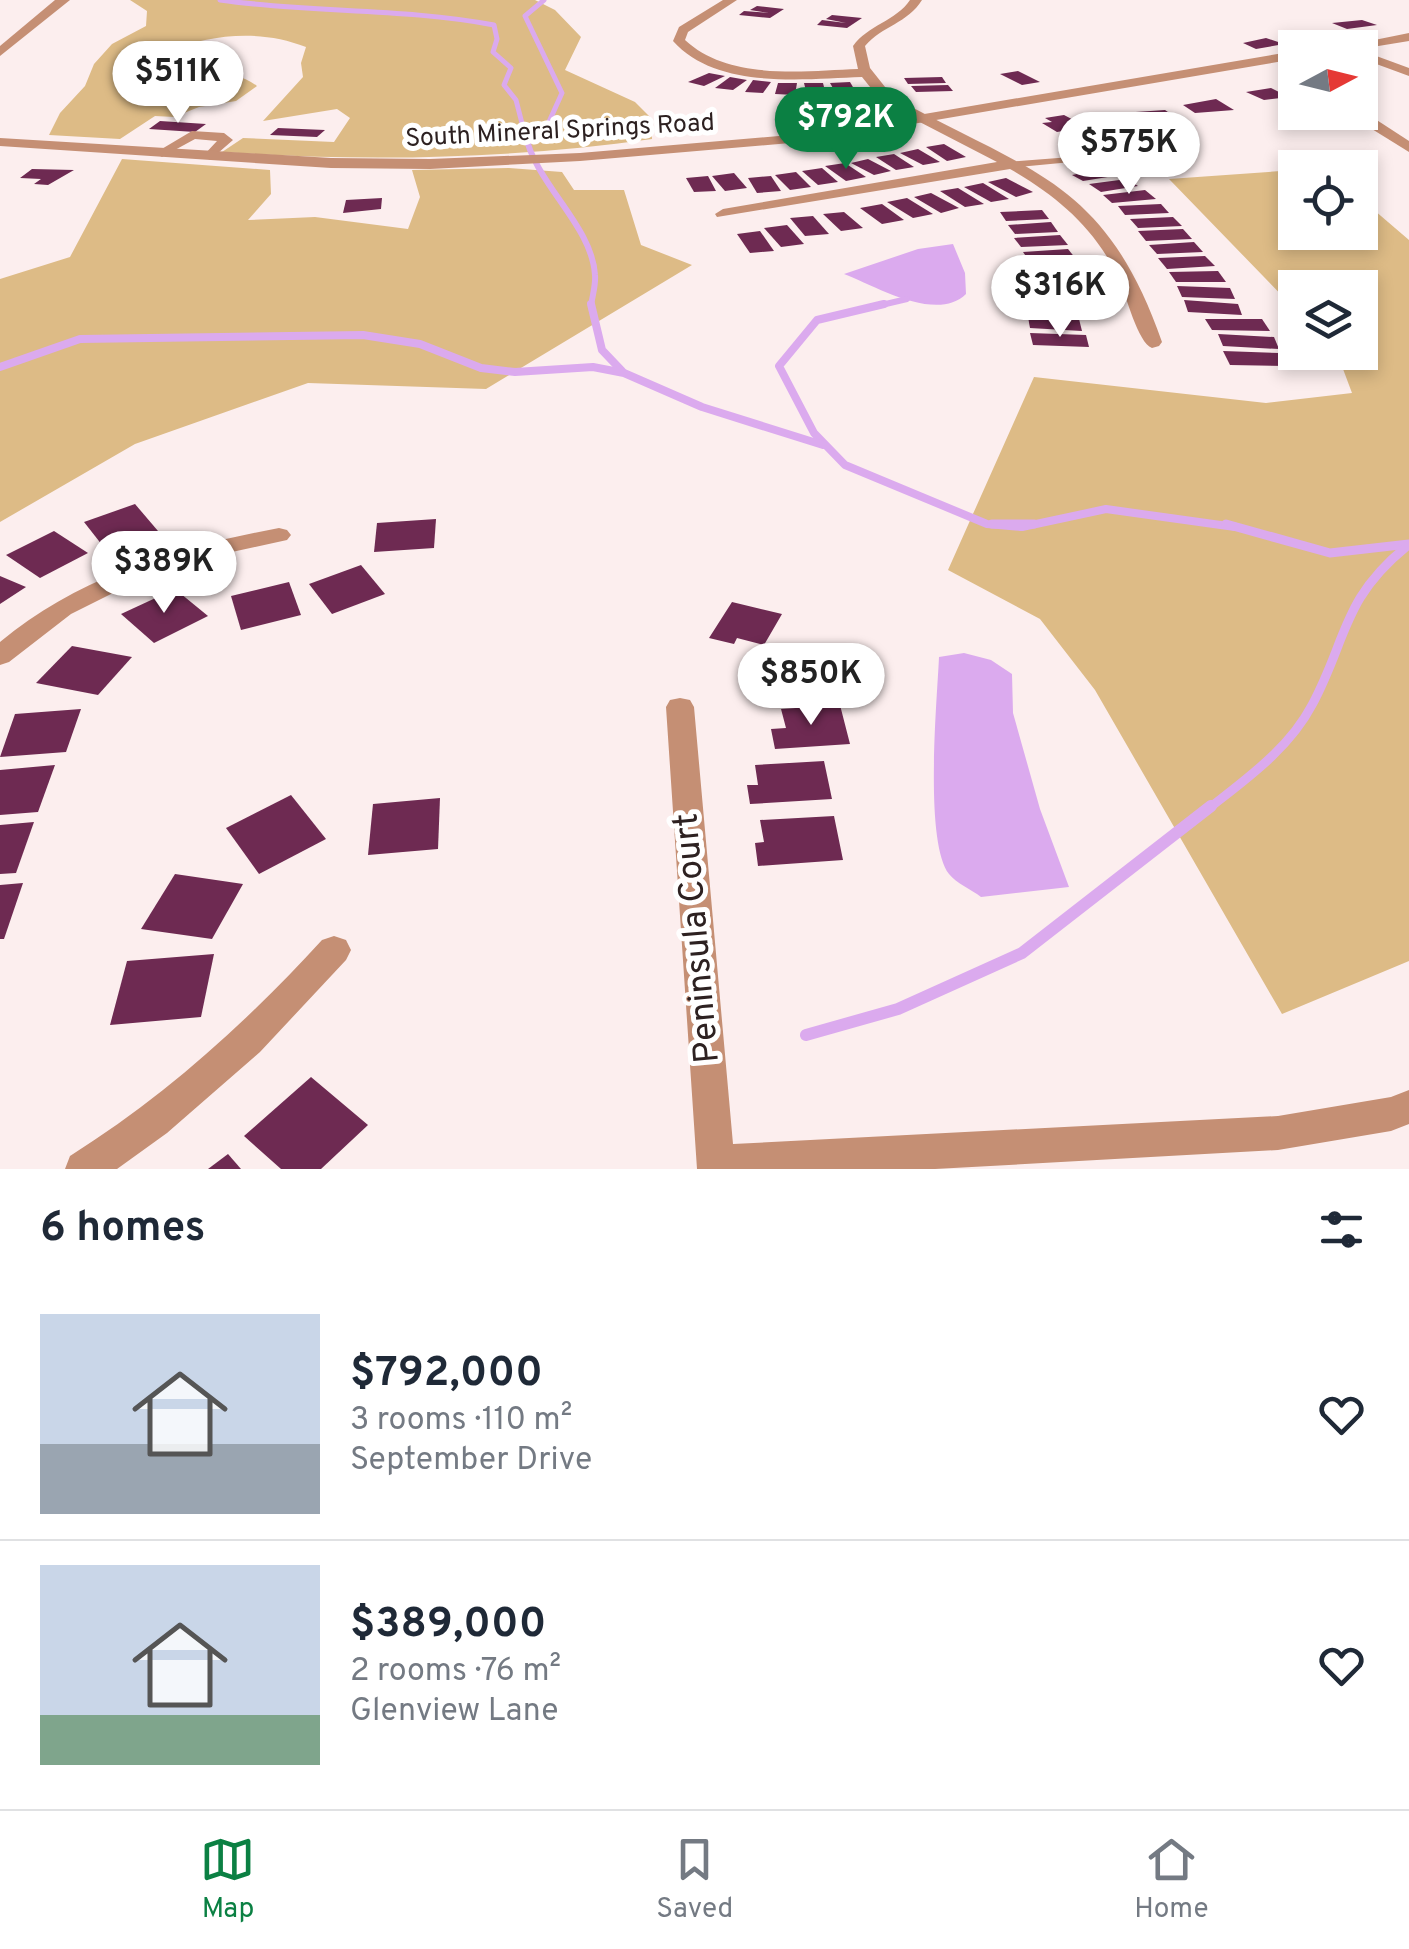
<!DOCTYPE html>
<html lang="en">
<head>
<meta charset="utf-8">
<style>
  :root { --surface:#fff; --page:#f6f6f7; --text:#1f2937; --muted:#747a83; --line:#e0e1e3; --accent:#0b8043 }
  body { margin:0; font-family:Overpass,sans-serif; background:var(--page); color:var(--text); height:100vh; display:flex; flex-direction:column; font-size:38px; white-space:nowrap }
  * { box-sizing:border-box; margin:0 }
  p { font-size:32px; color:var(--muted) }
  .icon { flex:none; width:55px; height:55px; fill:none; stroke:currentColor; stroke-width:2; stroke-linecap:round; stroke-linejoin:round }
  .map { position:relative; height:1169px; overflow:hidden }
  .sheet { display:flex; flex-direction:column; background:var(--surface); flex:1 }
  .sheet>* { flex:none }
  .needle { width:65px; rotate:83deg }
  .buttons { position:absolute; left:1278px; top:30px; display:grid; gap:20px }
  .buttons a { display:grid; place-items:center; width:100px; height:100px; border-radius:0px; background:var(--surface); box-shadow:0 5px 15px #0003; font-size:50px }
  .price { position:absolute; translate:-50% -85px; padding:0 22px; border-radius:35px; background:#fff; color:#222; font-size:32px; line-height:65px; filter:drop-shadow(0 2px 5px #0008) }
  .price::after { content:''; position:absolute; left:50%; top:60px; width:30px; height:22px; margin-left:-15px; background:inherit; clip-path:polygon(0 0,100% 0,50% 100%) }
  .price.active { background:var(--accent); color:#fff }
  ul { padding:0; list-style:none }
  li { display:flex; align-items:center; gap:30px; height:250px; padding:0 40px }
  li+li { border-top:2px solid var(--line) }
  li span { display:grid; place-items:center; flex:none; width:280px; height:200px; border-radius:0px; color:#555 }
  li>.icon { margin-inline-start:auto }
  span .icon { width:120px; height:120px; fill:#fffc; stroke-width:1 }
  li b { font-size:42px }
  h2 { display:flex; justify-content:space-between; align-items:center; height:120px; padding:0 40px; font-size:42px }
  .tab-bar { display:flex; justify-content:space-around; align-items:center; height:140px; border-top:2px solid var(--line); background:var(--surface); font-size:28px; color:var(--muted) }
  .tab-bar a { display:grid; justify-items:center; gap:5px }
  .tab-bar .active { color:var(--accent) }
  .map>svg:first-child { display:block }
</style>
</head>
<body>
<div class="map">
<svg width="1409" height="1169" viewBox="0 0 1409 1169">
  <rect width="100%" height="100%" fill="#fceeee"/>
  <g fill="#ddbb86">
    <path d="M130,0H535L555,10L581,37L565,70L635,102L651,118L652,139C509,159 367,162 222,152L243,138L334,142L350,118L337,109L263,121L303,77L301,63L306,47C260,29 211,34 166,52L162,65C193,76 231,66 257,86L236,101L199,107L174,117L155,116L120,139L49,135L60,113L85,86L94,64L112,44L146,26L147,11Z"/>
    <path d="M122,159L270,170L271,194L248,220L315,217L408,229L420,197L412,170L509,168L562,172L574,190H624L641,245L692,265L486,389L308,383L135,444L0,522V279L70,257Z"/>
    <path d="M1295,170V232H1360V198L1409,240V961L1282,1014L1095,690L1040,619L948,570L1034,377L1266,403L1352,393L1337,353L1360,352V288H1295V309L1169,179Z"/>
  </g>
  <g fill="#dbaaee">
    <path d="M953,244L965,273L966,294C937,323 875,286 844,274L918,249Z"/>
    <path d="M964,653L991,660L1012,674L1013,713L1040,809L1069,887L981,897C972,890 956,883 949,874C924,841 937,703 939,657Z"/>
  </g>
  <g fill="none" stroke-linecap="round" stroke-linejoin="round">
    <g stroke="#dbaaee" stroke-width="5">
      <path d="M220,0C311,13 404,8 494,25L497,39L493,52L511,68L504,85L516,100L525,135"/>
      <path d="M526,130L548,124L562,93L525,16L544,0"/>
    </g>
    <g stroke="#dbaaee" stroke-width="6">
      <path d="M525,133C535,184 592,225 595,275C596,286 592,296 591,307"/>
      <path d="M873,307L907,299"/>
    </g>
    <g stroke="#dbaaee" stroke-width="8">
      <path d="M591,304L602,350L622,371"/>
      <path d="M884,304L817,320L779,366L814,433L845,465L987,524L1021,527"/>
      <path d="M0,367L80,339L363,335L420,344L481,368L515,372L593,367L624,373L702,407L823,445"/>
      <path d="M1022,527L1106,509L1235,527"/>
    </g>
    <g stroke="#dbaaee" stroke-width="9">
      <path d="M992,524H1034"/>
      <path d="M1226,524L1330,553L1409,544"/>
      <path d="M1208,809C1246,779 1289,749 1312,705C1347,640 1342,599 1406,547"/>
    </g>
    <path stroke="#dbaaee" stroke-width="12" d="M806,1035L898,1009L1022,953L1211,806"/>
  </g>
  <g fill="#6e2a52">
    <path d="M757,6L784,9L770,18L739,15L744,11L769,13L750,10Z"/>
    <path d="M832,15L862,18L847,28L817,25L822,20L846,23L826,19Z"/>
    <path d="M1362,20L1377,25L1347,29L1332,23Z"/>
    <path d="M1266,38L1284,44L1256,49L1243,43Z"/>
    <path d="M1018,71L1040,82L1022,85L1000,74Z"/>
    <path d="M709,73L725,76L704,86L688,82Z"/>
    <path d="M730,77L747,80L733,90L715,88Z"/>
    <path d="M942,77L946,83L908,84L904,78Z"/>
    <path d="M753,80L771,82L763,93L745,92Z"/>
    <path d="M850,82L857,94L837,95L830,83Z"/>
    <path d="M778,83H797L795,95L775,94Z"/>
    <path d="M804,83H823L826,95H807Z"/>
    <path d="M948,85L953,91L916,92L911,86Z"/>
    <path d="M1271,88L1289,97L1264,100L1246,92Z"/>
    <path d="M1216,99L1234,110L1195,113L1183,105Z"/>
    <path d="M1165,110L1174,116L1164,117L1172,122L1152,124L1144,118L1130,120L1121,113Z"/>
    <path d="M1064,115L1087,127L1057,132L1042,123L1052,122L1045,118Z"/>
    <path d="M160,121L206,124L195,132L149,129Z"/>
    <path d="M278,128L325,130L317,137L270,135Z"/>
    <path d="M944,144L966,157L947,161L926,147Z"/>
    <path d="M918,149L940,162L923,165L900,153Z"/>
    <path d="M894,154L914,167L896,170L876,157Z"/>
    <path d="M868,159L891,171L874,175L851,163Z"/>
    <path d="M845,163L866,177L846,181L825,166Z"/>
    <path d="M822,168L838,182L818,185L802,171Z"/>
    <path d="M1106,168L1120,175L1083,181L1072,175Z"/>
    <path d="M32,169L74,170L48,185L34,184L41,179L20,178Z"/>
    <path d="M796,172L811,187L790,190L775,175Z"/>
    <path d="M734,173L747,188L725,191L712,176Z"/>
    <path d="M708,176L716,191L694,192L686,178Z"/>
    <path d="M771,176L781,191L757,193L748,178Z"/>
    <path d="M1006,178L1033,192L1016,197L988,182Z"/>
    <path d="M1127,179L1138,186L1101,192L1089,184Z"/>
    <path d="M983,183L1009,199L991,202L964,187Z"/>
    <path d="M958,188L984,204L965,207L940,191Z"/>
    <path d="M1145,190L1156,199L1112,203L1103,195Z"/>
    <path d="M931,193L959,208L941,213L914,197Z"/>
    <path d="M382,198L381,209L343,213L346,200Z"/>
    <path d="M907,198L933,214L913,218L887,202Z"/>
    <path d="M882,204L904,220L882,224L860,208Z"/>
    <path d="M1161,204L1169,213L1125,215L1118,206Z"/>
    <path d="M1042,210L1049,219L1006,221L1000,212Z"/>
    <path d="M844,212L863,228L841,231L823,214Z"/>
    <path d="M813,216L829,234L805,236L790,218Z"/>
    <path d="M1173,217L1182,226L1138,228L1130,219Z"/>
    <path d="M1051,222L1058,232L1015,234L1008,225Z"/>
    <path d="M787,225L804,244L781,247L764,228Z"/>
    <path d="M1183,229L1192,239L1146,241L1138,231Z"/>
    <path d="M760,231L774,251L750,253L737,234Z"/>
    <path d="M1060,235L1068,245L1021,247L1014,238Z"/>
    <path d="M1194,242L1203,252L1157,254L1149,245Z"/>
    <path d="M1068,249L1076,259L1030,262L1023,252Z"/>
    <path d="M1205,256L1215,266L1167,269L1158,258Z"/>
    <path d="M1035,271H1085L1091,281L1040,282Z"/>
    <path d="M1218,271L1226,282H1176L1169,272Z"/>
    <path d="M1177,286L1230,288L1235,299L1182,297Z"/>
    <path d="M1035,287H1091L1096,298L1039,297Z"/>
    <path d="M1184,300L1238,304L1242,315L1188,312Z"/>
    <path d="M1042,302H1095L1100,314L1046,313Z"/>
    <path d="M1028,317L1079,319L1082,331L1030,328Z"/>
    <path d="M1205,319H1262L1270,331L1212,330Z"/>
    <path d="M1030,333L1086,335L1089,347L1033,345Z"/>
    <path d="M1218,334L1274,337L1279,349L1223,346Z"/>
    <path d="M1223,351L1279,353L1286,366L1230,365Z"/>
    <path d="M135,504L158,531L106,550L84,522Z"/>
    <path d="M436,519L434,548L374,552L377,523Z"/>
    <path d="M54,531L88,553L40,578L6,555Z"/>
    <path d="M361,565L385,594L332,614L309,584Z"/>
    <path d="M0,576L26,587L0,604Z"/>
    <path d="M289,582L301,615L241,630L231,596Z"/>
    <path d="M175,589L208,616L154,643L121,614Z"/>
    <path d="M732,602L782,614L764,645L737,638L734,644L709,638Z"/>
    <path d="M826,645L853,680L787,699L762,663Z"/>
    <path d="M72,646L132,657L98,695L36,683Z"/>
    <path d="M840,705L850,744L775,749L771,729L786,728L781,709Z"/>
    <path d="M81,709L66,752L0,757L15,714Z"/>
    <path d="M824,761L832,799L750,804L747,785H758L755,765Z"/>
    <path d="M55,765L38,812L0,815V770Z"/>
    <path d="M291,795L326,839L259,874L226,828Z"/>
    <path d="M440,798L438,849L368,855L373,804Z"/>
    <path d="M834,816L843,860L758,866L755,843L764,842L760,820Z"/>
    <path d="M34,822L16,873L0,874V825Z"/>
    <path d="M175,874L243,884L212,939L141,929Z"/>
    <path d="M23,883L4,939H0V885Z"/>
    <path d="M214,954L201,1017L110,1025L127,961Z"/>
    <path d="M311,1077L368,1125L321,1169H281L244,1136Z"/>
    <path d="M228,1154L241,1169H208Z"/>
  </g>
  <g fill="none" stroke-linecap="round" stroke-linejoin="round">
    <path fill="#c58f74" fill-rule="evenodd" d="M1090,132L1108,153L1103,159L1008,168L1003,165L1008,162L1097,155L1099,153L1086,135Z"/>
    <g fill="#c58f74" fill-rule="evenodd">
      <path d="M55,0H70L0,56V46Z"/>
      <path d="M723,0H737L688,32L685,40C729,81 803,71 858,69L853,46C868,25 896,21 910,0H922C908,23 882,26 865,46L870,68L893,97C1030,173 1105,179 1162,342L1159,346L1152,348C1138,343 1126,295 1119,279C1095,228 1058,197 1010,169L717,217L715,214L723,209L997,162L883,103L862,77C802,79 717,90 673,41L679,27Z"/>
      <path d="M1360,50L1409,68V76L1360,58Z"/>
      <path d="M1359,115H1369L1409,141V152L1359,121Z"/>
      <path d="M192,131L224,133L233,140L210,160L203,156L217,141L195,139L162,157L155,153Z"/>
      <path d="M279,528L287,530L291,535L287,540L209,557L139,580L71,614L9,662L0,665V642C81,575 177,547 279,528Z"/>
      <path d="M680,698L690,700L694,707L733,1144L1278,1116L1391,1097L1409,1090V1124L1391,1131L1278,1150L935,1169H697L666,707L670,700Z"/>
      <path d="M334,936L346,940L351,950L346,960L260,1052L167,1133L117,1169H65L70,1156C165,1096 246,1023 322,940Z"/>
    </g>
    <g fill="#c58f74" fill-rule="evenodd">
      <path d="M1409,33V41L1360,49L1335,48Z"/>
      <path d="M1295,51V59L813,141L580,161L430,169L331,168L0,146V138L331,158L430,159L580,153L813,133Z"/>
    </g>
  </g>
  <g text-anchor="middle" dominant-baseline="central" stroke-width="10" stroke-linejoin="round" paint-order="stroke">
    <g font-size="25" fill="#2d2121" stroke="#fff">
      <text transform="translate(560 132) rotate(-3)">South Mineral Springs Road</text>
    </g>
    <g font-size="35" fill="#2d2121" stroke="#fff">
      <text transform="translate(698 938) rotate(-95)">Peninsula Court</text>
    </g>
  </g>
</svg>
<div class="buttons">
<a><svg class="needle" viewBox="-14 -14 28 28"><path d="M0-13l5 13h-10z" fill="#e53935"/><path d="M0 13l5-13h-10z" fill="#747a83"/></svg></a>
<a><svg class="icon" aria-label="locate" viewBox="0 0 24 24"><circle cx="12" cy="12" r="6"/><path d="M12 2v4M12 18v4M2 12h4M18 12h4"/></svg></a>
<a><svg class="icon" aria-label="layers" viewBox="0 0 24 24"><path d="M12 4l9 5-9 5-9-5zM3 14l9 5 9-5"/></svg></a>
</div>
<b class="price" style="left:178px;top:126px">$511K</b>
<b class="price active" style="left:846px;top:172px">$792K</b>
<b class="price" style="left:1129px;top:197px">$575K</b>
<b class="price" style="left:1060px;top:340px">$316K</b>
<b class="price" style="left:164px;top:616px">$389K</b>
<b class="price" style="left:811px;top:728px">$850K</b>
</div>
<section class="sheet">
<h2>6 homes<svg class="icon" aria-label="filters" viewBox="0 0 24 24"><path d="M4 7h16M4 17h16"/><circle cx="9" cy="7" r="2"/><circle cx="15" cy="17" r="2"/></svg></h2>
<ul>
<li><span style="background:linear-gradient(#c9d6e8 65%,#9aa5b1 0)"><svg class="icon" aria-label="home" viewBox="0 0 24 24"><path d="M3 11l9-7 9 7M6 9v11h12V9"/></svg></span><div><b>$792,000</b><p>3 rooms · 110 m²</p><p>September Drive</p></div><svg class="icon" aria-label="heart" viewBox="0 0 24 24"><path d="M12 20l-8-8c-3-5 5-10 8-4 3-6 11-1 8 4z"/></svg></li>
<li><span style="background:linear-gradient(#c9d6e8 75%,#7fa58c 0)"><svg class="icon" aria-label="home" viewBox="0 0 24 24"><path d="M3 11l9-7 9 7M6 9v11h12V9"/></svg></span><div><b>$389,000</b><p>2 rooms · 76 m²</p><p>Glenview Lane</p></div><svg class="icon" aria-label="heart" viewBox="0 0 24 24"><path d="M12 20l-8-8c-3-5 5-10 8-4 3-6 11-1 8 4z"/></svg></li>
</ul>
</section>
<nav class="tab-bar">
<a class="active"><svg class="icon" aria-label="map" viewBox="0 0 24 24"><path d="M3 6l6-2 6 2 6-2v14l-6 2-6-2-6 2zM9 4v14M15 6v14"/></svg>Map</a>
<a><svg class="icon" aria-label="saved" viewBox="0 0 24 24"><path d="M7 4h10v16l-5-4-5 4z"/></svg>Saved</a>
<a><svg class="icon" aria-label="home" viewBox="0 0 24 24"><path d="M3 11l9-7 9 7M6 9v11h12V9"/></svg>Home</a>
</nav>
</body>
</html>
